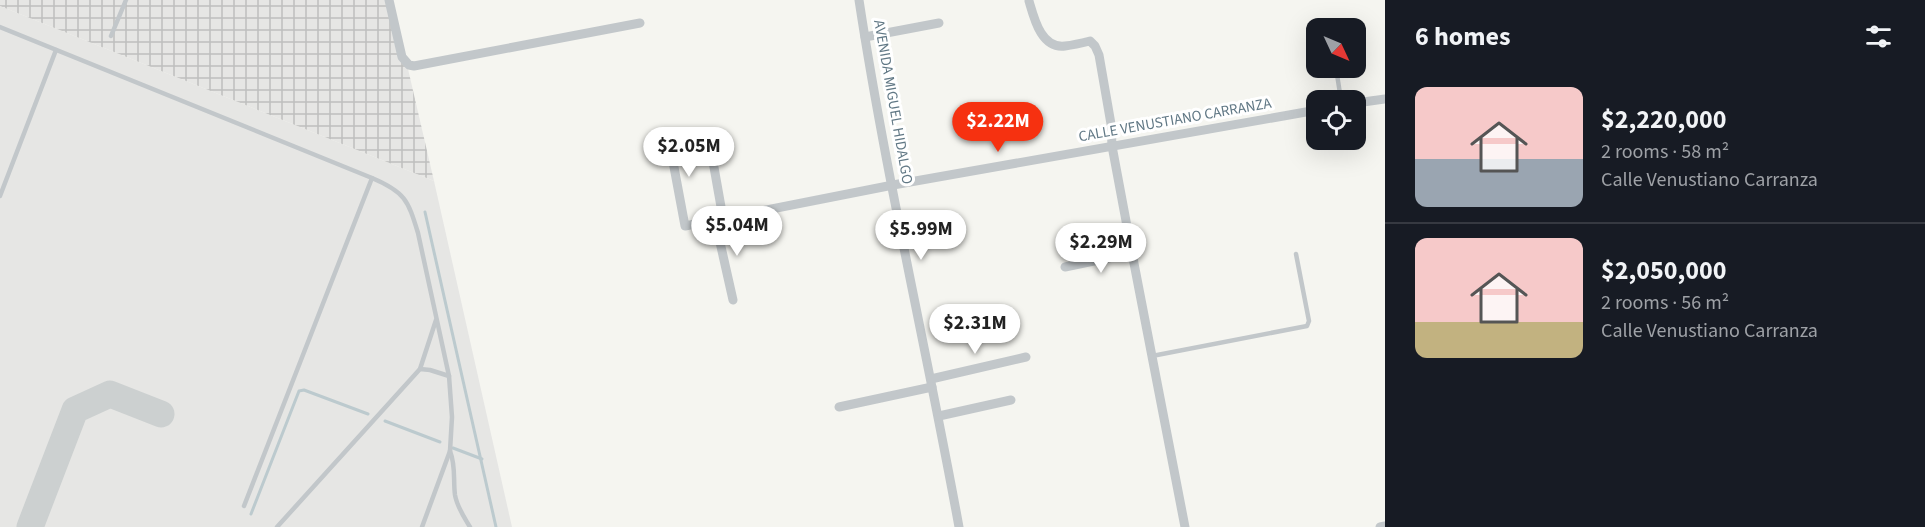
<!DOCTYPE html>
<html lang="en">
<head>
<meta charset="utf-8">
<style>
  :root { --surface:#171b24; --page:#242831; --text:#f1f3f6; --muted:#9ea1a6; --line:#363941; --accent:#f63110 }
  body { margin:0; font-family:"Source Sans 3",sans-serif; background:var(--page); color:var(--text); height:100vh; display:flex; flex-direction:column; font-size:22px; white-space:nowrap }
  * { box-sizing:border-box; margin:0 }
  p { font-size:20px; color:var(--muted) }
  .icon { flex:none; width:33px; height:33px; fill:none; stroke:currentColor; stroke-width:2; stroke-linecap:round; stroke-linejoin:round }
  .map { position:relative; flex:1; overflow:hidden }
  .sheet { display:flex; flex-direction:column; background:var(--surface); width:540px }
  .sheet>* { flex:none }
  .needle { width:39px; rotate:134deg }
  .controls { position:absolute; left:1306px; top:18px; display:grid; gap:12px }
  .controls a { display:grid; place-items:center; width:60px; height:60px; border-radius:12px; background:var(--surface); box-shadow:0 6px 24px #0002; font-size:30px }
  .price { position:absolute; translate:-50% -51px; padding:0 14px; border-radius:21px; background:#fff; color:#222; font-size:20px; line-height:39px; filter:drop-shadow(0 2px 3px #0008) }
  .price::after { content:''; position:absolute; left:50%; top:36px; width:18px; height:14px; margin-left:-9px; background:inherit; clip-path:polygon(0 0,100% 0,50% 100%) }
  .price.selected { background:var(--accent); color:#fff }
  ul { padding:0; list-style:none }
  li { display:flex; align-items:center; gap:18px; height:150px; padding:0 30px }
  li+li { border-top:2px solid var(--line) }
  li span { display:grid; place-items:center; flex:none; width:168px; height:120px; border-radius:12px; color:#555 }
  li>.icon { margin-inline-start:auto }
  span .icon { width:72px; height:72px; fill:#fffc; stroke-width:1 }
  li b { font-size:26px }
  h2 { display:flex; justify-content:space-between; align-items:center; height:72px; padding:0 30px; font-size:26px }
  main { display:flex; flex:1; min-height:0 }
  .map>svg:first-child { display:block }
</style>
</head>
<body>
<main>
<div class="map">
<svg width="1385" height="527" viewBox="0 0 1385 527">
  <defs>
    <pattern id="industrial-grid" width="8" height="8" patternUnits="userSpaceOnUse" patternTransform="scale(1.5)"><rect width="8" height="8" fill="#e6e6e4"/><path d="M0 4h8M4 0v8" fill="none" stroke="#bebfbe"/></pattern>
  </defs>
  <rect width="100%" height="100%" fill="#f5f5f0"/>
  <path fill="#e6e6e4" d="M0,6L434,181L512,527H0Z"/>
  <path fill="url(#industrial-grid)" d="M0,0H392L434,181L0,6Z"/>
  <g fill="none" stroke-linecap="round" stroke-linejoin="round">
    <g stroke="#bccace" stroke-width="3">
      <path d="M425,212L496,527"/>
      <path d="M385,421L440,442"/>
      <path d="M453,448L482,459"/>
      <path d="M251,514L299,391L304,390L368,414"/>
    </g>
    <path stroke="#ccd0d0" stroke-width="27" d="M30,527L75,410L110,394L161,414"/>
    <g stroke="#c2c7ca" stroke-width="4.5">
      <path d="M0,27L372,178"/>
      <path d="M111,36L126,0"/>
      <path d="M1336,68L1341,100"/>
      <path d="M0,196L56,50"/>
      <path d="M1152,356L1307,326L1309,321L1296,254"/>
      <path d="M420,369L436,320"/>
      <path d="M450,451C456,466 453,480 455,495C457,507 464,517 470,527"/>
      <path d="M244,506L372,178C405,192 408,200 418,233L449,376L452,417L450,451L422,527"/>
      <path d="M277,527L420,369L430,370L449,376"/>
    </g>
    <g stroke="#c2c7ca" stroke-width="9">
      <path d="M389,0L402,57L409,65L414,66L640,23"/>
      <path d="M859,0C886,177 927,351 959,527"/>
      <path d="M1029,1C1034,18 1041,49 1065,46C1073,45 1082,43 1090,41L1095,46L1099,55L1111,124L1112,146L1132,253L1185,527"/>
      <path d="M865,37L939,23"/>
      <path d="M1356,103L1385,99"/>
      <path d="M668,135L685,226L893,185L1317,110"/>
      <path d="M712,156L723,218"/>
      <path d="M715,220L733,300"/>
      <path d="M1065,267L1132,253"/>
      <path d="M931,379L1026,357"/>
      <path d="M839,407L932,387"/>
      <path d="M939,416L1011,400"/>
      <path d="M1380,527L1385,526"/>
    </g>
  </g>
  <g text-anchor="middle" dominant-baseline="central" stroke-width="6" stroke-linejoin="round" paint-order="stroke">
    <g font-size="15" fill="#617885" stroke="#fff">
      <text transform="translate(893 102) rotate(80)">AVENIDA MIGUEL HIDALGO</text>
      <text transform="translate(1175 120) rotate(-10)">CALLE VENUSTIANO CARRANZA</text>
    </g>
  </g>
</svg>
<div class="controls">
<a><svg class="needle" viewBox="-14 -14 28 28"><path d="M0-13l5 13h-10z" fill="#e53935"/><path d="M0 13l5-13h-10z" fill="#9ea1a6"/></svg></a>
<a><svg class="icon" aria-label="locate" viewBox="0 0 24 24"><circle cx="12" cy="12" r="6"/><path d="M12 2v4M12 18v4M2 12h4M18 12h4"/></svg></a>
</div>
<b class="price selected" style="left:998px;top:153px">$2.22M</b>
<b class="price" style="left:689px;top:178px">$2.05M</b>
<b class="price" style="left:737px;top:257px">$5.04M</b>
<b class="price" style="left:921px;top:261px">$5.99M</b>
<b class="price" style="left:1101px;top:274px">$2.29M</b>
<b class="price" style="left:975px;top:355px">$2.31M</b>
</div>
<section class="sheet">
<h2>6 homes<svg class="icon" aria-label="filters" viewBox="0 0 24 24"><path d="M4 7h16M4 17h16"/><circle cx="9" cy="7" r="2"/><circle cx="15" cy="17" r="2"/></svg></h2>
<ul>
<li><span style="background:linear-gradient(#f6c9c9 60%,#9aa5b1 0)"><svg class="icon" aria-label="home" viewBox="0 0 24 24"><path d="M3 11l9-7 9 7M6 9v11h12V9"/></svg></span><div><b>$2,220,000</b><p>2 rooms · 58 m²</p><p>Calle Venustiano Carranza</p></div></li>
<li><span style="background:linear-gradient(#f6c9c9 70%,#c2b280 0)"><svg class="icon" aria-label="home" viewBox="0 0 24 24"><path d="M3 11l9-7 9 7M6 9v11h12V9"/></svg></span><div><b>$2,050,000</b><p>2 rooms · 56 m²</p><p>Calle Venustiano Carranza</p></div></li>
</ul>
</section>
</main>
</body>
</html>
